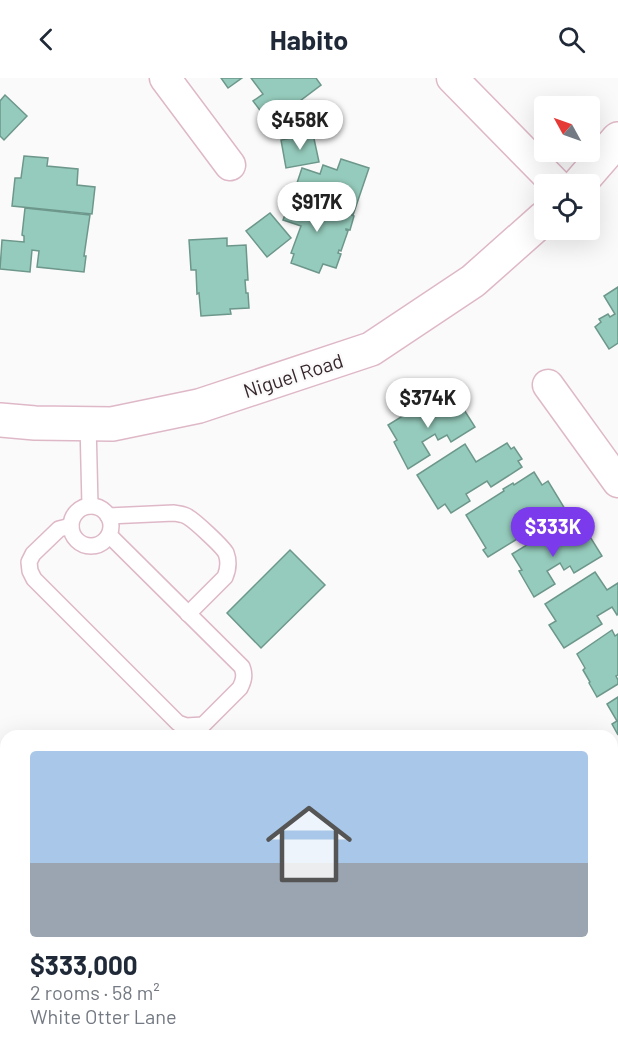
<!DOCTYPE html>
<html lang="en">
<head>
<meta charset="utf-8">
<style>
  :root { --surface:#fff; --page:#f6f6f7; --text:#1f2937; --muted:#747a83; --line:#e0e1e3; --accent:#7c3aed }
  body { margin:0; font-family:Barlow,sans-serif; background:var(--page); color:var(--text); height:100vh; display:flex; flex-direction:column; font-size:22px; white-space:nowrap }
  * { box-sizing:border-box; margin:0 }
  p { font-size:20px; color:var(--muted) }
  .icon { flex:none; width:33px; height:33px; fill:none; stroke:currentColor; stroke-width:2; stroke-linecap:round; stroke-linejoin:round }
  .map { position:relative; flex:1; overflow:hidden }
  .drawer { position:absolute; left:0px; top:652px; width:618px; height:332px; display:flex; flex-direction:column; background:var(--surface); border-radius:18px 18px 0 0; box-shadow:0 6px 24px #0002 }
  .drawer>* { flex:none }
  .needle { width:39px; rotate:310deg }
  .controls { position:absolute; left:534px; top:18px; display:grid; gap:12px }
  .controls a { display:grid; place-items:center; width:66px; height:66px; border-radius:6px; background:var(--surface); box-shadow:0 6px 24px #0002; font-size:30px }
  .price { position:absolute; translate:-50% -51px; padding:0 14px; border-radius:21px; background:#fff; color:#222; font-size:20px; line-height:39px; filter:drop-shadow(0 2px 3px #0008) }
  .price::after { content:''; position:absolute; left:50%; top:36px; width:18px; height:14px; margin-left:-9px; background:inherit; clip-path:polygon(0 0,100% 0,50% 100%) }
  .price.selected { background:var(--accent); color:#fff }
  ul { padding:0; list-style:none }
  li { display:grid; align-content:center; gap:12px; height:318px; padding:0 30px }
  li+li { border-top:2px solid var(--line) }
  li span { display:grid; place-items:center; height:186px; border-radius:6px; color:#555 }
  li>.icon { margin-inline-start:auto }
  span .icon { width:108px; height:108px; fill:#fffc; stroke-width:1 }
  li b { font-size:26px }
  header { display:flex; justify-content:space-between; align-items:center; height:78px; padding:0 30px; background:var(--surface); font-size:27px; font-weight:700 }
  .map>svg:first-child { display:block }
</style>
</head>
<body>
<header><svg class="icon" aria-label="back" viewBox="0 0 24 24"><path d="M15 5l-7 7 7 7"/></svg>Habito<svg class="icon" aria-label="search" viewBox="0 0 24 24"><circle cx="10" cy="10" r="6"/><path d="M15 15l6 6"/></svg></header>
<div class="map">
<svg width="618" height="983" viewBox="0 0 618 983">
  <rect width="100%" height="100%" fill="#fafafa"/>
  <g fill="#95cbbc" stroke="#6d978b" stroke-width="1.5">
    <path d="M221,0H242L228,10Z"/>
    <path d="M251,0H316L321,7L296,26L303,35L277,55L253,23L263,16Z"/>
    <path d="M5,17L27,38L4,62L0,58V23Z"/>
    <path d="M313,56L319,84L286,90L281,62Z"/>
    <path d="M24,78L48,80L47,88L78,91L77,107L95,109L92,136L12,128L15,100H21Z"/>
    <path d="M341,81L369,90L353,137L293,117L302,90L320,96L323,87L337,92Z"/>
    <path d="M292,117L354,138L350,152L346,151V152L348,153L341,173L339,172L338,175L341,176L336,190L323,186L319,195L291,185L294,176L291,175L301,148L283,142Z"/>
    <path d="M25,130L90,137L84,178H86L84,194L37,189L39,173L32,172L30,194L0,191L2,162L24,164V158L22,157Z"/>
    <path d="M270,135L291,160L267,179L246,153Z"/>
    <path d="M227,160V168L246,167L248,202H245L246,215H248L249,230L230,231L231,236L201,238L199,215L197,216L196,192H191L189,162Z"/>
    <path d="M618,209V265L609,271L595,249L601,244L599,241L608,236L610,239L615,236L604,218Z"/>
    <path d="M440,321L446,331L455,325L458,330L461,327L475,349L451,364L447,357L438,362L435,356L422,364L430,377L408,391L394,364L397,362L388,347L422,326L425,331Z"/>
    <path d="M507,365L511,371L514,369L522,381L518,383L522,389L491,409L487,403L466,416L470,423L451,435L445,426L438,431L417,397L465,366L476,384Z"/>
    <path d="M534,394L542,407L548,403L565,431L535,450L524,431L515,437L527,455L488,479L483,472L486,470L466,437L504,413L503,411L513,405L514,407Z"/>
    <path d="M565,451L574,466L589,457L602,478L574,495L570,488L564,492L560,485L547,493L555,506L534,519L519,493L522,492L512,476L548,454L551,459Z"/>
    <path d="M290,472L325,507L261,570L227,535Z"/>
    <path d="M595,494L607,512L618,505V536L617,537L612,529L597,538L602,546L564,570L549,547L556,543L545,526Z"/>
    <path d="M612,552L615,558L618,556V597L616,598L618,602V606L597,619L589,605L590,604L583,592L585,590L577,576Z"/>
    <path d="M618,619V657L612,646L617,643L607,626Z"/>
    <path d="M6,773V798L0,803V778Z"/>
    <path d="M6,798V873L0,879V803Z"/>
    <path d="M115,978H163L157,983H119Z"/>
    <path d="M163,978H199L203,983H157Z"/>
  </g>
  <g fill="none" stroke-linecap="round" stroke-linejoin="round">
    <g stroke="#dfb8c8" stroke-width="18">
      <g id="lane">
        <path d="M88,345L90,428"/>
        <circle cx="91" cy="448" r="20"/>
        <path d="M108,438L174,435C179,436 184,436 188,439C195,443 222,468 226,475C229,483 228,492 225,499L188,536"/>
        <path d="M71,448L59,451L33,476L29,484L30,493L34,501L178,645L186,648L203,647L240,610C244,602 245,597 242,589L109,457"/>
      </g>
    </g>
    <g stroke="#dfb8c8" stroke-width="33">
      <g id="street">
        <path d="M165,0L230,87"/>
        <path d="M452,0L556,106"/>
        <path d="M548,307L618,404"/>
        <path d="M0,932L6,936"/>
        <path d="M51,978L56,983"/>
      </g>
    </g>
    <g stroke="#dfb8c8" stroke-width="36">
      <g id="secondary">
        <path d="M579,106L618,61"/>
        <path d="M0,342L35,345L112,346L199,328L371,271L473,203L544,140"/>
      </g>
    </g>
    <use href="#lane" stroke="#fff" stroke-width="15"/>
    <use href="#street" stroke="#fff" stroke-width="30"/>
    <use href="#secondary" stroke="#fff" stroke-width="33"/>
  </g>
  <g text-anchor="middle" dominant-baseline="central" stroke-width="4.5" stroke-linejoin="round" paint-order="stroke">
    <g font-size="20" fill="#36272d" stroke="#fafafa">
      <text transform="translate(293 297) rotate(-18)">Niguel Road</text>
    </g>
  </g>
</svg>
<div class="controls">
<a><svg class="needle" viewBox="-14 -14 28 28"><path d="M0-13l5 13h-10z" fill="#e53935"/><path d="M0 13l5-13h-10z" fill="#747a83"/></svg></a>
<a><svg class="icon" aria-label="locate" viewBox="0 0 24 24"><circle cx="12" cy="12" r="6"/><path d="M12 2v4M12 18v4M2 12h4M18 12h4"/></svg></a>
</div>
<b class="price" style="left:300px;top:73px">$458K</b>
<b class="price" style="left:317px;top:155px">$917K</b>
<b class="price" style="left:428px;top:351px">$374K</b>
<b class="price selected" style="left:553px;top:480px">$333K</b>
<section class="drawer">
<ul>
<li><span style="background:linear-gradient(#a9c7e8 60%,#9aa5b1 0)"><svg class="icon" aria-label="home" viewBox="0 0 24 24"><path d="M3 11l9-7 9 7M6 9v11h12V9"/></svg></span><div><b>$333,000</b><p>2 rooms · 58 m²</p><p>White Otter Lane</p></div></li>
</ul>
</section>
</div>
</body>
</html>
